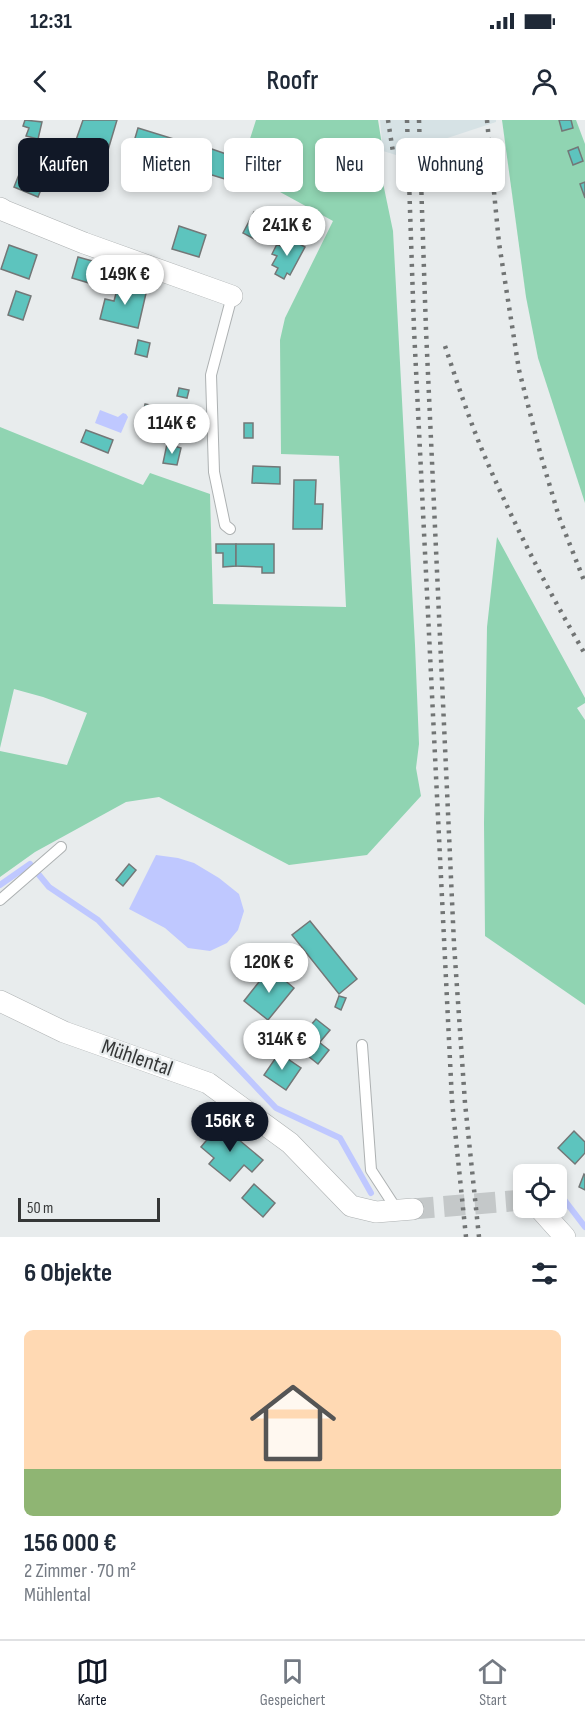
<!DOCTYPE html>
<html lang="de">
<head>
<meta charset="utf-8">
<style>
  :root { --surface:#fff; --page:#f2f2f3; --text:#1f2937; --muted:#747a83; --line:#e0e1e3; --accent:#111827 }
  body { margin:0; font-family:"Sofia Sans Condensed",sans-serif; background:var(--page); color:var(--text); height:100vh; display:flex; flex-direction:column; font-size:22px; white-space:nowrap }
  * { box-sizing:border-box; margin:0 }
  p { font-size:20px; color:var(--muted) }
  .icon { flex:none; width:33px; height:33px; fill:none; stroke:currentColor; stroke-width:2; stroke-linecap:round; stroke-linejoin:round }
  .map { position:relative; height:1117px; overflow:hidden }
  .details { display:flex; flex-direction:column; background:var(--surface); flex:1 }
  .details>* { flex:none }
  .guide { position:absolute; left:18px; top:18px; width:549px; height:54px; display:flex; gap:12px }
  .tools { position:absolute; left:513px; top:1044px; display:grid; gap:12px }
  .tools a { display:grid; place-items:center; width:54px; height:54px; border-radius:9px; background:var(--surface); box-shadow:0 3px 9px #0003; font-size:30px }
  .scale { position:absolute; left:18px; bottom:15px; width:142px; box-sizing:border-box; padding-left:6px; border:3px solid #353737; border-top:0; font-size:16px; line-height:21px; white-space:nowrap; color:#353737; -webkit-text-stroke:4px #e8eced; paint-order:stroke }
  .price { position:absolute; translate:-50% -51px; padding:0 14px; border-radius:21px; background:#fff; color:#222; font-size:20px; line-height:39px; filter:drop-shadow(0 2px 3px #0008) }
  .price::after { content:''; position:absolute; left:50%; top:36px; width:18px; height:14px; margin-left:-9px; background:inherit; clip-path:polygon(0 0,100% 0,50% 100%) }
  .price.current { background:var(--accent); color:#fff }
  ul { padding:0; list-style:none }
  li { display:grid; align-content:center; gap:12px; height:318px; padding:0 24px }
  li span { display:grid; place-items:center; height:186px; border-radius:9px; color:#555 }
  li>.icon { margin-inline-start:auto }
  span .icon { width:108px; height:108px; fill:#fffc; stroke-width:1 }
  li b { font-size:26px }
  h2 { display:flex; justify-content:space-between; align-items:center; height:72px; padding:0 24px; font-size:26px }
  .chip { padding:0 21px; border-radius:9px; background:var(--surface); box-shadow:0 3px 9px #0003; font-size:21px; line-height:54px }
  .chip.current { background:var(--accent); color:#fff }
  .status { display:flex; justify-content:space-between; align-items:center; height:42px; padding:0 30px; background:var(--surface); direction:ltr }
  .status svg { height:16px; fill:currentColor }
  header { display:flex; justify-content:space-between; align-items:center; height:78px; padding:0 24px; background:var(--surface); font-size:27px; font-weight:600 }
  .tab-bar { display:flex; justify-content:space-around; align-items:center; height:84px; border-top:2px solid var(--line); background:var(--surface); font-size:16px; color:var(--muted) }
  .tab-bar a { display:grid; justify-items:center; gap:3px }
  .tab-bar .current { color:var(--accent) }
  .map>svg:first-child { display:block }
</style>
</head>
<body>
<div class="status"><b>12:31</b><svg viewBox="0 0 49 12"><path d="M0 12V9h3v3zM5 12V6h3v6zM10 12V3h3v9zM15 12V0h3v12zM26 1h20v11H26zM47 4h2v5h-2z"/></svg></div>
<header><svg class="icon" aria-label="back" viewBox="0 0 24 24"><path d="M15 5l-7 7 7 7"/></svg>Roofr<svg class="icon" aria-label="person" viewBox="0 0 24 24"><circle cx="12" cy="8" r="4"/><path d="M4 21q1-7 8-7t8 7"/></svg></header>
<div class="map">
<svg width="585" height="1117" viewBox="0 0 585 1117">
  <rect width="100%" height="100%" fill="#e8eced"/>
  <path fill="#d6e2e5" d="M380,0H496V2L396,35L383,31Z"/>
  <g fill="#90d4b2">
    <path d="M256,0H378L383,31L378,39L393,111L415,525L419,624L416,648L421,676L367,735L289,745L159,677L126,682L35,732L0,757V631L67,645L87,593L43,577L14,569L0,628V307L143,365L150,353L210,374L213,484L346,487L339,336L281,334L280,220L285,198L333,101L240,50Z"/>
    <path d="M502,0H576L585,24V383L538,238L526,177Z"/>
    <path d="M497,417L585,578V583L577,588L585,600V885L485,816L484,703L487,507Z"/>
  </g>
  <g fill="#bfc8ff">
    <path d="M100,290L118,297L123,293L126,294L128,297L121,313L95,303Z"/>
    <path d="M156,735L178,738L194,743L219,758L239,774L244,791L238,810L227,823L210,831L188,828L165,808L129,789Z"/>
  </g>
  <g fill="none" stroke-linecap="round" stroke-linejoin="round">
    <g stroke="#bfc8ff" stroke-width="6">
      <path d="M0,765L30,744L49,767L98,800L276,988L340,1018L371,1073"/>
      <path d="M519,1066H524"/>
      <path d="M556,1069L585,1107"/>
    </g>
  </g>
  <g fill="#5dc4be" stroke="#737777" stroke-width="1.5">
    <path d="M25,0L42,2L38,19L26,16L29,8L23,6Z"/>
    <path d="M83,0H117L108,30L76,20Z"/>
    <path d="M559,0H571L573,8L562,11Z"/>
    <path d="M138,8L177,20L169,48L140,39L144,28L133,25Z"/>
    <path d="M206,27L232,36L225,59L199,51Z"/>
    <path d="M578,27L583,41L573,45L568,31Z"/>
    <path d="M24,42L48,52L38,77L14,67Z"/>
    <path d="M585,62V78L580,64Z"/>
    <path d="M254,92L267,99L256,120L243,113Z"/>
    <path d="M179,106L206,115L199,137L172,129Z"/>
    <path d="M287,117L305,127L290,155L287,153L284,159L275,154L278,148L272,145L277,136L272,134L277,124L282,127Z"/>
    <path d="M9,125L37,135L29,159L1,149Z"/>
    <path d="M78,137L96,142L89,163L72,158Z"/>
    <path d="M119,162L147,169L138,208L100,199L105,179L114,181Z"/>
    <path d="M16,171L31,176L23,200L8,195Z"/>
    <path d="M138,220L150,223L147,237L135,234Z"/>
    <path d="M179,268L189,270L187,278L177,276Z"/>
    <path d="M145,284L156,286L152,302L142,299Z"/>
    <rect x="244" y="303" width="9" height="15"/>
    <path d="M86,310L113,320L108,333L81,322Z"/>
    <path d="M167,324L181,328L177,345L163,343Z"/>
    <path d="M253,346L280,347V364L252,363Z"/>
    <path d="M294,360H316L315,384H323L322,409H293Z"/>
    <path d="M216,424H236V446L223,447V433H216Z"/>
    <path d="M236,424H274V453H262V447L236,446Z"/>
    <path d="M129,744L136,750L123,766L116,760Z"/>
    <path d="M310,801L357,859L339,874L292,815Z"/>
    <path d="M270,848L294,868L268,900L244,881Z"/>
    <path d="M339,876L346,878L341,890L335,887Z"/>
    <path d="M316,899L330,910L320,922L306,911Z"/>
    <path d="M299,906L329,930L318,944L288,920Z"/>
    <path d="M279,933L301,948L286,970L264,955Z"/>
    <path d="M220,1004L263,1040L252,1052L244,1045L230,1061L209,1044L214,1038L201,1027Z"/>
    <path d="M574,1011L585,1022V1033L575,1044L558,1028Z"/>
    <path d="M584,1054L585,1055V1070L579,1067Z"/>
    <path d="M254,1064L275,1083L263,1097L242,1078Z"/>
  </g>
  <g fill="none" stroke-linecap="round" stroke-linejoin="round">
    <path stroke="#c4c8c9" stroke-width="21" stroke-dasharray="21 10" stroke-linecap="butt" d="M413,1089L524,1080"/>
    <g stroke="#adb1b2" stroke-width="12">
      <g id="lane">
        <path d="M230,409L225,405L214,352L211,255L232,176"/>
        <path d="M0,780L61,727"/>
        <path d="M362,925L371,1050L397,1090"/>
      </g>
    </g>
    <g stroke="#adb1b2" stroke-width="22">
      <g id="street">
        <path d="M0,88L5,91L84,123L232,176"/>
        <path d="M0,881L64,912L208,963L290,1023L351,1086L376,1092L413,1089"/>
        <path d="M539,1088L565,1117"/>
      </g>
    </g>
    <use href="#lane" stroke="#fff" stroke-width="10"/>
    <use href="#street" stroke="#fff" stroke-width="21"/>
    <g stroke="#717474" stroke-width="4.5" stroke-dasharray="3 6" stroke-linecap="butt">
      <path d="M388,0L393,32"/>
      <path d="M407,0L414,209L452,981L466,1117"/>
      <path d="M419,0L426,210L454,824L465,983L479,1117"/>
      <path d="M487,0L499,123L519,250L541,336L559,397L585,463"/>
      <path d="M445,226C456,259 467,293 480,325C510,397 546,467 585,534"/>
    </g>
  </g>
  <g text-anchor="middle" dominant-baseline="central" stroke-width="4.5" stroke-linejoin="round" paint-order="stroke">
    <g font-size="22" fill="#353737" stroke="#e8eced">
      <text transform="translate(137 938) rotate(19)">Mühlental</text>
    </g>
  </g>
</svg>
<div class="tools">
<a><svg class="icon" aria-label="locate" viewBox="0 0 24 24"><circle cx="12" cy="12" r="6"/><path d="M12 2v4M12 18v4M2 12h4M18 12h4"/></svg></a>
</div>
<div class="scale">50 m</div>
<b class="price" style="left:287px;top:137px">241K €</b>
<b class="price" style="left:125px;top:186px">149K €</b>
<b class="price" style="left:172px;top:335px">114K €</b>
<b class="price" style="left:269px;top:874px">120K €</b>
<b class="price" style="left:282px;top:951px">314K €</b>
<b class="price current" style="left:230px;top:1033px">156K €</b>
<div class="guide">
<a class="chip current">Kaufen</a>
<a class="chip">Mieten</a>
<a class="chip">Filter</a>
<a class="chip">Neu</a>
<a class="chip">Wohnung</a>
</div>
</div>
<section class="details">
<h2>6 Objekte<svg class="icon" aria-label="filters" viewBox="0 0 24 24"><path d="M4 7h16M4 17h16"/><circle cx="9" cy="7" r="2"/><circle cx="15" cy="17" r="2"/></svg></h2>
<ul>
<li><span style="background:linear-gradient(#ffd9b3 75%,#8fb573 0)"><svg class="icon" aria-label="home" viewBox="0 0 24 24"><path d="M3 11l9-7 9 7M6 9v11h12V9"/></svg></span><div><b>156 000 €</b><p>2 Zimmer · 70 m²</p><p>Mühlental</p></div></li>
</ul>
</section>
<nav class="tab-bar">
<a class="current"><svg class="icon" aria-label="map" viewBox="0 0 24 24"><path d="M3 6l6-2 6 2 6-2v14l-6 2-6-2-6 2zM9 4v14M15 6v14"/></svg>Karte</a>
<a><svg class="icon" aria-label="saved" viewBox="0 0 24 24"><path d="M7 4h10v16l-5-4-5 4z"/></svg>Gespeichert</a>
<a><svg class="icon" aria-label="home" viewBox="0 0 24 24"><path d="M3 11l9-7 9 7M6 9v11h12V9"/></svg>Start</a>
</nav>
</body>
</html>
